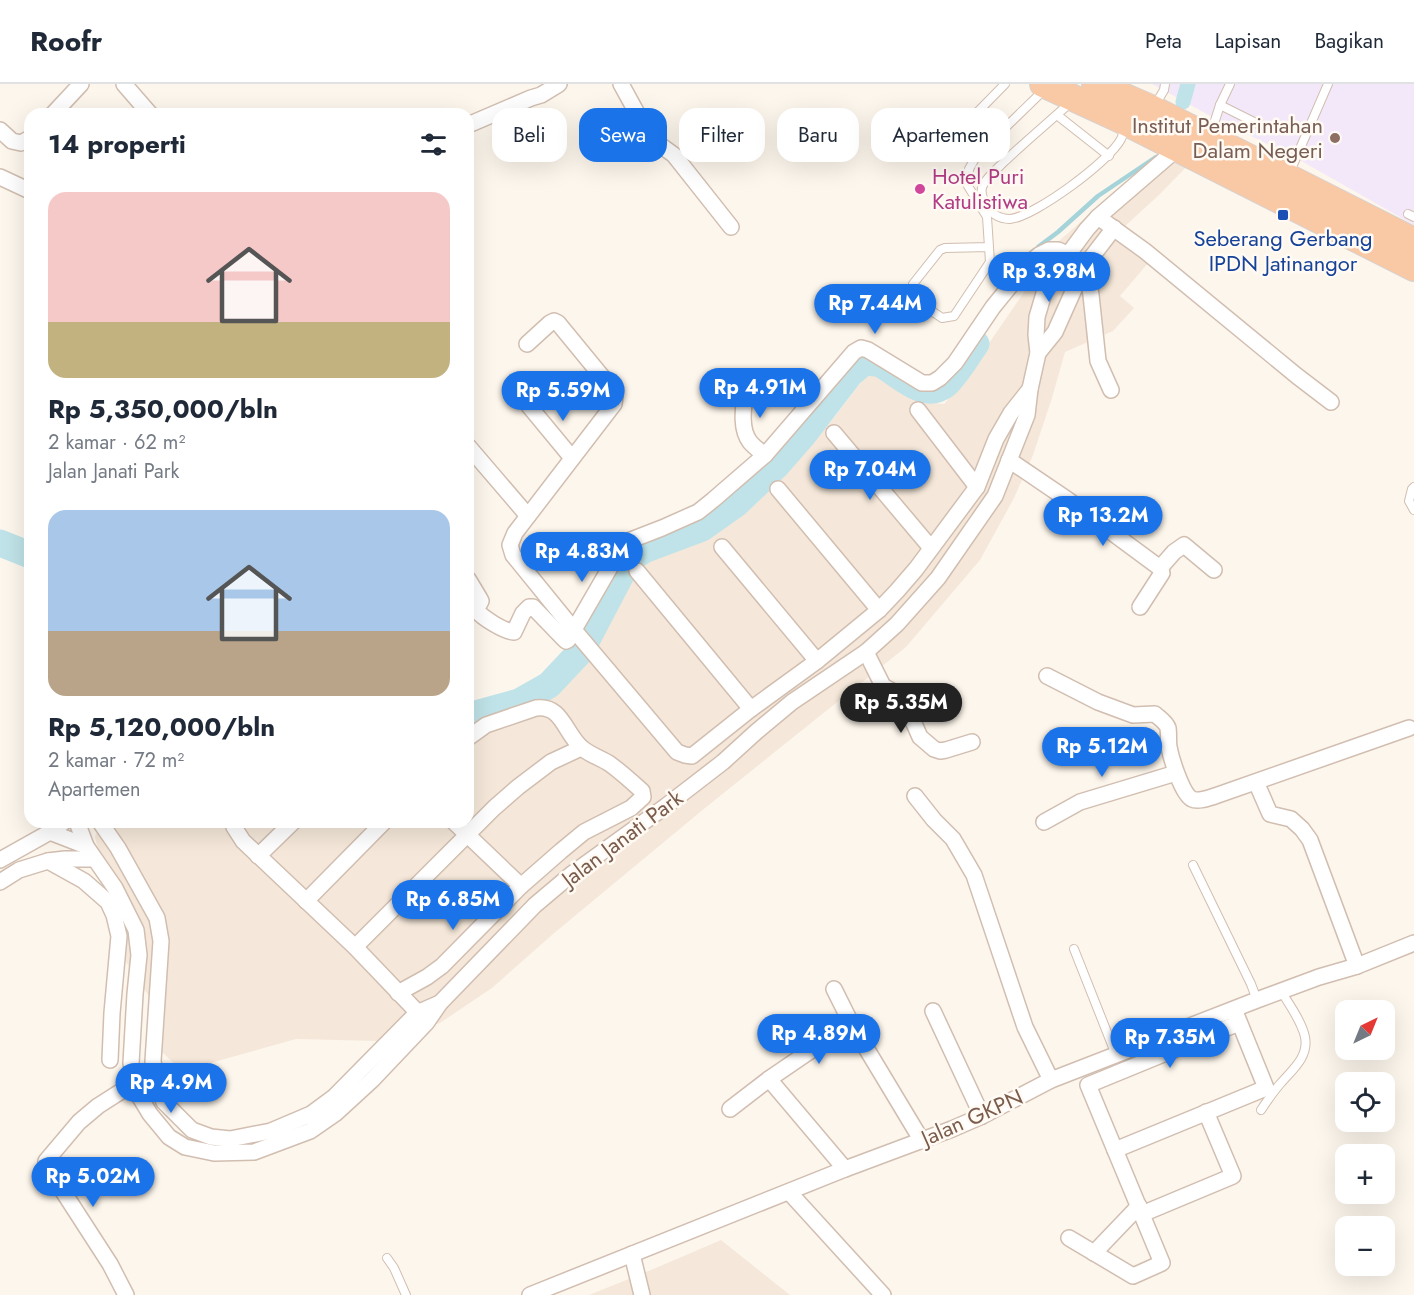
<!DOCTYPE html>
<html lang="id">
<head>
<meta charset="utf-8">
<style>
  :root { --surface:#fff; --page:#f2f2f3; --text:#1f2937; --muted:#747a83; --line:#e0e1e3; --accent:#1a73e8 }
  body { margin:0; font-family:Jost,sans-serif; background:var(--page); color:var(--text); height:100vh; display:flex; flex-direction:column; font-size:22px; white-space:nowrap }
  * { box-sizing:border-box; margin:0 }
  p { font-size:20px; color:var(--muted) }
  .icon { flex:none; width:33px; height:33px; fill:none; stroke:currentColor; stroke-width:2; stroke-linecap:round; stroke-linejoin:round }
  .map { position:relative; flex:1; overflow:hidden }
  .side { position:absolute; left:24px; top:24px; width:450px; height:720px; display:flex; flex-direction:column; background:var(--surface); border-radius:18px; box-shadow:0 6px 24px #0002 }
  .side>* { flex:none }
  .top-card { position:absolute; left:492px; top:24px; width:570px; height:54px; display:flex; gap:12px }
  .needle { width:39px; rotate:43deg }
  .fabs { position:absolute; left:1335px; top:916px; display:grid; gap:12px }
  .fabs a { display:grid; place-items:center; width:60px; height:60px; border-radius:12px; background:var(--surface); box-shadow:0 6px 24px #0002; font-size:30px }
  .price { position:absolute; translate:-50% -51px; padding:0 14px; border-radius:21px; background:var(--accent); color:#fff; font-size:20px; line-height:39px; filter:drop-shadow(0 2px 3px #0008) }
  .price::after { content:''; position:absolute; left:50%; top:36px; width:18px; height:14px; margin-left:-9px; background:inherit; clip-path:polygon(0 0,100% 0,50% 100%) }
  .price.on { background:#222; color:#fff }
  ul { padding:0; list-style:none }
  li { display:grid; align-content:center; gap:12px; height:318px; padding:0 24px }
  li span { display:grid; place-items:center; height:186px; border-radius:18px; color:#555 }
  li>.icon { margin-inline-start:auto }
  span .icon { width:108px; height:108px; fill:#fffc; stroke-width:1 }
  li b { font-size:26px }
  h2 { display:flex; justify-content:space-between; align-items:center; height:72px; padding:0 24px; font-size:26px }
  .pill { padding:0 21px; border-radius:18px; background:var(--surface); box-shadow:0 6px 24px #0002; font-size:21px; line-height:54px }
  .pill.on { background:var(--accent); color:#fff }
  header { display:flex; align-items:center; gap:36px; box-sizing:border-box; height:84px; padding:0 30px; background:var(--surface); border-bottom:2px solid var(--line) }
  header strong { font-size:28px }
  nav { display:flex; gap:33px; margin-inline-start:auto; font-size:21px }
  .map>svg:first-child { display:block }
</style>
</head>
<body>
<header>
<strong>Roofr</strong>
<nav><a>Peta</a><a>Lapisan</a><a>Bagikan</a></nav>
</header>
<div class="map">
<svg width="1414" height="1211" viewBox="0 0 1414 1211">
  <rect width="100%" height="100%" fill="#fdf6ec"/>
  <g fill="#f5e8da">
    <path d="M1164,68L1191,78L1161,109L1123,144L1155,171L1120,212L1134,224L1113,247L1065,268L1052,314L1033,371L1014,414L980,476L906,563L705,724L553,850L492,904L440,939L377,957L296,955L182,987L161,967L165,936L126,878L95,753L101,738H468V644L517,627L541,617L561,606L579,580L596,559L628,493L640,477L712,448L735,431L780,393L829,340L865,293L876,289L924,318L944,320L956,307L1060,156L1105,117L1133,97Z"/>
    <path d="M721,1156L790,1211H589L651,1186Z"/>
  </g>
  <path fill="#f3e8fa" d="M1152,0H1414V141L1296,74L1216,35Z"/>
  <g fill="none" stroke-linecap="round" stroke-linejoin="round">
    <path stroke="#a5d3da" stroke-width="4.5" d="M1038,163L1058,148L1098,112L1156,73"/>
    <path stroke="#bfe3e8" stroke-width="15" d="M1183,18L1188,0"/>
    <g stroke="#bfe3e8" stroke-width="27">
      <path d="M0,459L30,471"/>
      <path d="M468,632L519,618L549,601L581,567L625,483L631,474L646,465L702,444L736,420L776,382L804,350L850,290L864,278C870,279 877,278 882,281C900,291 923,317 945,301C956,292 967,272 976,260"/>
    </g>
    <g stroke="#d1beb0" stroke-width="10">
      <g id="service">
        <path d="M1005,0L955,51C953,63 966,70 977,71L1044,6"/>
        <path d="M1071,18C1049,38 1026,57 1005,77C998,84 988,92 983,101C980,107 982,113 985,118C989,129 999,135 1010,135C1034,133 1110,77 1121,55C1124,50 1123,47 1121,42"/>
        <path d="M1220,21L1268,45"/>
        <path d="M1154,23L1164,6L1165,0"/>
        <path d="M1057,31L1109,72"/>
        <path d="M965,41L987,61"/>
        <path d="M1211,49L1220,21L1230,0"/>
        <path d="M977,71L969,85L968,102L987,133L990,178L954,232L942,234C931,226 910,216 913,200L940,166L945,164L989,163"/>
        <path d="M1289,90L1328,0"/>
        <path d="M1408,130L1414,133"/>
        <path d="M1414,403L1412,405L1409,417L1414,426"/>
        <path d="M1193,781L1251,900L1257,916"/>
        <path d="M1074,865L1116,971"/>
        <path d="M1261,1026C1267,1017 1273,1008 1280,1000C1292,986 1309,973 1305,953C1302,938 1289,920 1281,907"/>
        <path d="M387,1174L394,1184L406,1211"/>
      </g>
    </g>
    <g stroke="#d1beb0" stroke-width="18">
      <g id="minor">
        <path d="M124,0L150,30"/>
        <path d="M621,0L638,31L656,58L674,71L731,143"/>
        <path d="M53,30L81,0"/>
        <path d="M468,41L531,14L541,11L559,0"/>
        <path d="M0,46L12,57L21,59L30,54"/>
        <path d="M0,93L30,107"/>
        <path d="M1098,133L1145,167L1297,292L1331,318"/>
        <path d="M527,260L550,239L554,237L558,239L613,306L615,312L614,320L515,449L510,461L513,471L574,546L677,668L685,671L692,672L751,625L817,577L879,526L897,507L916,485L977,403L996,355L1011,329L1030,305"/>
        <path d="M1038,269L1055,248L1084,183L1114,144"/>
        <path d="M746,304C744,320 739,344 750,358C754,363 760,367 765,371"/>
        <path d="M529,322L572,374"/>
        <path d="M918,326L977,403"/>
        <path d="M834,349L931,464"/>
        <path d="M468,362L528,432"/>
        <path d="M1009,376L1068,416L1160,484L1174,468L1184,461L1214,486"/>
        <path d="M778,405L879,526"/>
        <path d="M722,463L817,577"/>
        <path d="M637,487L751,625"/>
        <path d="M468,495L480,515L481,517L476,526C483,534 503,547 514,548L523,529L529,523H533L563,554L566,557L568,556L623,461L631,456L662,444L698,428L713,416L765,371L854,268L861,264L868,266L922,299H932L940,294L955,279L993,223L1028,180L1039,171L1049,166H1058L1068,170L1084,183L1088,192L1091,211L1098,277L1111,306"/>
        <path d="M1140,523L1162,489L1160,484"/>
        <path d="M866,568L883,602L899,611L904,617L920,653L934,665L940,667L946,666L972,658"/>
        <path d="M1047,592L1098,618L1133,631L1155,630C1159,634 1166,638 1168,644C1169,650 1168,657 1169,663C1171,674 1182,710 1192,715C1198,718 1208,714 1215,712L1409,644"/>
        <path d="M1256,698L1270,730L1291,735L1302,745L1310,756L1357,882"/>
        <path d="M915,712L934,736L953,755L974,791L1025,943L1051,996"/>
        <path d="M77,738L86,762L115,804L136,846L139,871L135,910L131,979L134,999L138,1010L150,1030L169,1053L185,1063L214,1069L254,1068L310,1047L336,1029L372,996L427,938L440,919L535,821L573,789L666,722L723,678L756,648L792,618L866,568L897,540L938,494L995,412L1027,331L1030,305L1038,269L1036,251L1037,233L1047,199L1087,145L1098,133L1178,64"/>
        <path d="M100,738L118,764L157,834L161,857L153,977L157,1001L164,1018L192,1046L211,1053L230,1055L271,1047L311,1030L334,1013L417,929L440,919"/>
        <path d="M233,738L234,743L243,757L355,863L423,934"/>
        <path d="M454,738L521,802"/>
        <path d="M1044,738L1080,718L1176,689"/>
        <path d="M50,748L86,762"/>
        <path d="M258,772L293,738"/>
        <path d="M0,776L50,748L64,738"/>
        <path d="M48,777L65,775H94"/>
        <path d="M0,798L19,786L48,777L84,797L108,818L114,831L119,852L112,929L110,976"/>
        <path d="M306,817L384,738"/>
        <path d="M355,863L494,724L518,703L551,678L581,664"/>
        <path d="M834,905L851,939L922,1057"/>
        <path d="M398,909L427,893L442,882L521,802L561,767L584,748L631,724L643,713L642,707C632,698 621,688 610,680C601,674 590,671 582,664C565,650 562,620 536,624L486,641L468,654"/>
        <path d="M933,927L982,1032"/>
        <path d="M769,995L845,1085"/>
        <path d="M730,1025L769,995L851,939"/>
        <path d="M1115,1066L1266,1004L1236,930"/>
        <path d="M789,1108L883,1211"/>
        <path d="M1142,1130L1233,1092L1206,1028"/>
        <path d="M1069,1154L1133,1192L1162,1179L1088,1001L1239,939"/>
        <path d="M1094,1169L1139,1122"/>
        <path d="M632,1170L642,1211"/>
        <path d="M126,1211L110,1180L46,1081V1077L79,1038L98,1022L134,999"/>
        <path d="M530,1211L845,1085L952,1045L982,1032L1051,996L1257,916L1319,893L1357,882L1414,859"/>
      </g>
    </g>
    <g stroke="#dad1cd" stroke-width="28">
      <g id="trunk">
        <path d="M1043,0L1119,35L1414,184"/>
        <path d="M1095,0L1153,25L1414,157"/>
      </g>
    </g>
    <use href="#service" stroke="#fff" stroke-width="8"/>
    <use href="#minor" stroke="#fff" stroke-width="15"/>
    <use href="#trunk" stroke="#f9c8a4" stroke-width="26"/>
  </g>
  <circle fill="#8d6e63" stroke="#fffaf3" stroke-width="2" cx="1335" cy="54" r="6"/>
  <circle fill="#d1479c" stroke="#fffaf3" stroke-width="2" cx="920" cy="105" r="6"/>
  <rect fill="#1a4fb4" stroke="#fffaf3" stroke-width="2" x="1277" y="125" width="12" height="12" rx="3"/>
  <g text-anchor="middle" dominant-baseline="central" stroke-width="5" stroke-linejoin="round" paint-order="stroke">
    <g font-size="22" fill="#785e54" stroke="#fffaf3" text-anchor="end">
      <text x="1323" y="41">Institut Pemerintahan<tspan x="1323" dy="25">Dalam Negeri</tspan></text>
    </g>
    <g font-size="22" fill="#b23c85" stroke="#fffaf3" text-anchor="start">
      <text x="932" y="92">Hotel Puri<tspan x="932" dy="25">Katulistiwa</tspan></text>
    </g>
    <g font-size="22" fill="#164399" stroke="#fffaf3">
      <text x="1283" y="154">Seberang Gerbang<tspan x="1283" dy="25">IPDN Jatinangor</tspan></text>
    </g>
    <g font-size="22" fill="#7a5c4d" stroke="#fffaf3">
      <text transform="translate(622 754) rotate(-37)">Jalan Janati Park</text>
      <text transform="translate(972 1033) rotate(-24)">Jalan GKPN</text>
    </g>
  </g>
</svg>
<div class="fabs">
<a><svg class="needle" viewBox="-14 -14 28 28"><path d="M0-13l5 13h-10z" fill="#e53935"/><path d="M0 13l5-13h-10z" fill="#747a83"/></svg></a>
<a><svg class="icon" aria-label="locate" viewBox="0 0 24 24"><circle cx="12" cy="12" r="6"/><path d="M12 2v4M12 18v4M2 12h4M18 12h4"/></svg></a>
<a>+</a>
<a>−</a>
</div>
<b class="price" style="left:1049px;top:219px">Rp 3.98M</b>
<b class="price" style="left:875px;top:251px">Rp 7.44M</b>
<b class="price" style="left:760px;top:335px">Rp 4.91M</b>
<b class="price" style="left:563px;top:338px">Rp 5.59M</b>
<b class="price" style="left:870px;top:417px">Rp 7.04M</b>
<b class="price" style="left:1103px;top:463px">Rp 13.2M</b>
<b class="price" style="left:582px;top:499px">Rp 4.83M</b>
<b class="price on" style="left:901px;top:650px">Rp 5.35M</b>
<b class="price" style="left:1102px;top:694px">Rp 5.12M</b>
<b class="price" style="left:453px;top:847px">Rp 6.85M</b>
<b class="price" style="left:819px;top:981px">Rp 4.89M</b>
<b class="price" style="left:1170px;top:985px">Rp 7.35M</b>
<b class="price" style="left:171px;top:1030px">Rp 4.9M</b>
<b class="price" style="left:93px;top:1124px">Rp 5.02M</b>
<div class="top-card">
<a class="pill">Beli</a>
<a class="pill on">Sewa</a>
<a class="pill">Filter</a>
<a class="pill">Baru</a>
<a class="pill">Apartemen</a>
</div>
<section class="side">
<h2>14 properti<svg class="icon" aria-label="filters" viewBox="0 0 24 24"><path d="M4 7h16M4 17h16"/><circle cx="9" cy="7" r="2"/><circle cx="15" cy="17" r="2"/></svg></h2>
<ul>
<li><span style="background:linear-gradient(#f6c9c9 70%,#c2b280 0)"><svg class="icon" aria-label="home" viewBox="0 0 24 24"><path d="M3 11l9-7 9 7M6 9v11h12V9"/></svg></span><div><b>Rp 5,350,000/bln</b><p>2 kamar · 62 m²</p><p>Jalan Janati Park</p></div></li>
<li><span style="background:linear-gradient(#a9c7e8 65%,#b9a48a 0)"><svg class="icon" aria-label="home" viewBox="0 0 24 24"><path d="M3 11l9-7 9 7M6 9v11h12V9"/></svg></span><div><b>Rp 5,120,000/bln</b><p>2 kamar · 72 m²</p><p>Apartemen</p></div></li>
</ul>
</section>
</div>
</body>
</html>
